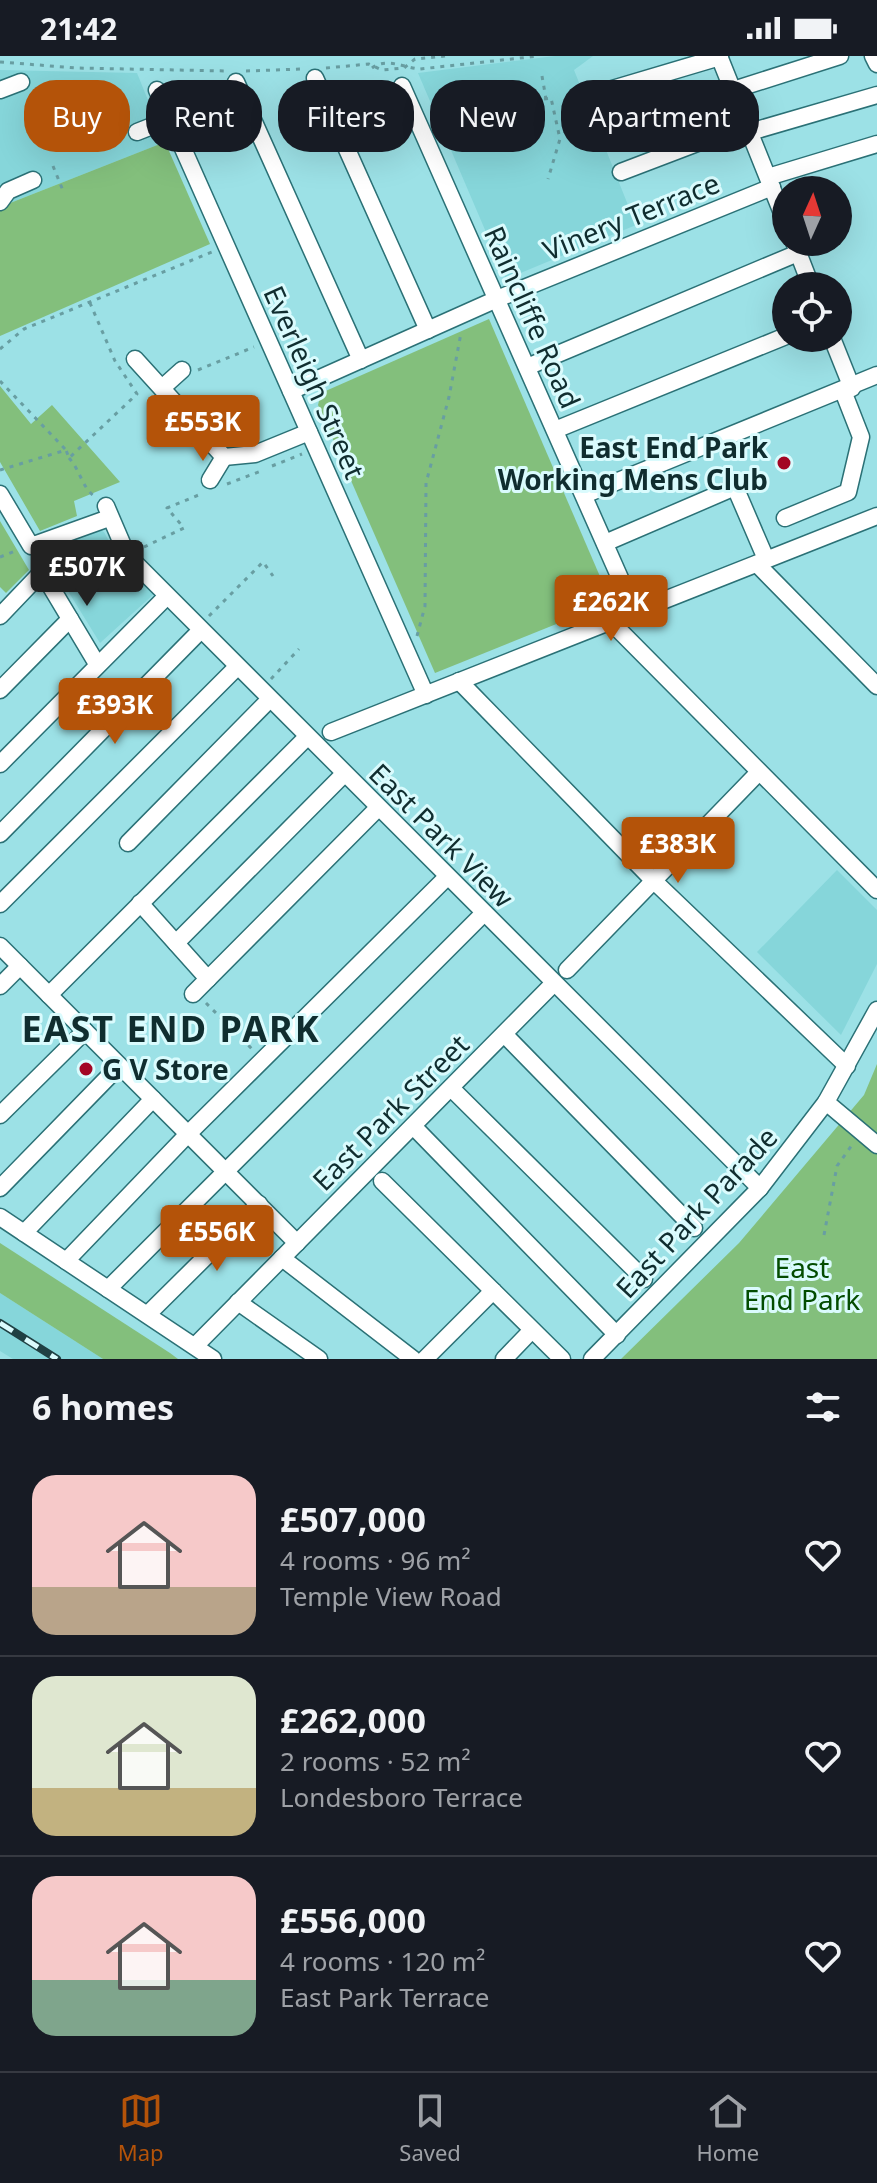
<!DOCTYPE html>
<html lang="en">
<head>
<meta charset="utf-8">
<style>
  :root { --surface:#171b24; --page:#242831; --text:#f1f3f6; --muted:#9ea1a6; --line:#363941; --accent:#b45309 }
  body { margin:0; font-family:"Noto Sans",sans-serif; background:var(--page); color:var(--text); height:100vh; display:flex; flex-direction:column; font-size:30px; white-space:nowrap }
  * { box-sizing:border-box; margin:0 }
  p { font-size:26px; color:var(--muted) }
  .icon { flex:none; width:44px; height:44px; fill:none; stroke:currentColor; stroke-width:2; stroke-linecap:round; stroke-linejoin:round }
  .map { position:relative; height:1303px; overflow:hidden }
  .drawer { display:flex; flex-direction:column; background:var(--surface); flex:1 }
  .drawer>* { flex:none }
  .hud { position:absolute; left:24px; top:24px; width:830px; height:72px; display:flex; gap:16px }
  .needle { width:52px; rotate:3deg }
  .tools { position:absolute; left:772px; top:120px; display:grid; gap:16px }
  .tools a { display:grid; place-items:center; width:80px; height:80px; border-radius:50%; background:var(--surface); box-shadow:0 8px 32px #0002; font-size:40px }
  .price { position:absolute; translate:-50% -68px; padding:0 18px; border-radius:8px; background:var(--accent); color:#fff; font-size:26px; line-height:52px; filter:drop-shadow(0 2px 4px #0008) }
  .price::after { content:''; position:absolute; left:50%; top:48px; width:24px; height:18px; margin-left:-12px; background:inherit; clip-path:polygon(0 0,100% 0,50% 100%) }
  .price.active { background:#222; color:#fff }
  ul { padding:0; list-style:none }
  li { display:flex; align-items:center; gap:24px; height:200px; padding:0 32px }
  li+li { border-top:2px solid var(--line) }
  li span { display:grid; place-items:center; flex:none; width:224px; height:160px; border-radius:24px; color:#555 }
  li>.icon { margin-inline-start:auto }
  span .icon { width:96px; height:96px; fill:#fffc; stroke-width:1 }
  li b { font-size:34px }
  h2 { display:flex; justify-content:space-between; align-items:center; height:96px; padding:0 32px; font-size:34px }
  .chip { padding:0 28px; border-radius:32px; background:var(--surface); box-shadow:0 8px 32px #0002; font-size:28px; line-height:72px }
  .chip.active { background:var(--accent); color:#fff }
  .status { display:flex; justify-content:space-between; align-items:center; height:56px; padding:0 40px; background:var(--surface); direction:ltr }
  .status svg { height:22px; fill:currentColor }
  .menu { display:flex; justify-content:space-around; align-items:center; height:112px; border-top:2px solid var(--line); background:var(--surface); font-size:22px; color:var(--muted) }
  .menu a { display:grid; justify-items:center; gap:4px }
  .menu .active { color:var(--accent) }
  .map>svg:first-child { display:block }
</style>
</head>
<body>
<div class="status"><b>21:42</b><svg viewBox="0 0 49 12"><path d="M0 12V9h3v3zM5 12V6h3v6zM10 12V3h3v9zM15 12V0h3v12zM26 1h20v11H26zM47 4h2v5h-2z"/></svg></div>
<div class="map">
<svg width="877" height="1303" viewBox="0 0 877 1303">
  <rect width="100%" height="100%" fill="#9ce1e6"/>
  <g fill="#86d6da">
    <path d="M555,0H593L574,14L636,169L506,223L418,17Z"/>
    <path d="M0,14L137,17L165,86L0,151Z"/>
    <path d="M97,473L104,476L117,500L155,537L100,587L47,501L41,503L37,494Z"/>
    <path d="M837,814L877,854V908L841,979L757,896Z"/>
    <path d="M0,1237L103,1303H13L0,1295Z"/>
  </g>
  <g fill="#83bf7c">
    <path d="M165,86L210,188L0,280V151Z"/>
    <path d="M489,263L611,546L435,617L318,349L321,337Z"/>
    <path d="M0,330L31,368L52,349L120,426L74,445L77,460L40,475L0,406Z"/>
    <path d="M0,465L29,514L6,537L0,531Z"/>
    <path d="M877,1008V1303H621L739,1187L864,1039Z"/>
    <path d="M0,1187L170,1297L178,1303H103L0,1237Z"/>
  </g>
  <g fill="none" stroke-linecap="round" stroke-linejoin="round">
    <g stroke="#2b7176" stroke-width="19">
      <g id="minor">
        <path d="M719,0L786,167"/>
        <path d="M873,0L877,8"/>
        <path d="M315,22L428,274"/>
        <path d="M236,26L361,304"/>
        <path d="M402,30L635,556"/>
        <path d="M0,34L21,26"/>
        <path d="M157,34L426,639"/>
        <path d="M733,34L840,0"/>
        <path d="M592,39L720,1"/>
        <path d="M137,76L170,63"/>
        <path d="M750,76L877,39"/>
        <path d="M621,116L747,68"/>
        <path d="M768,121L877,88"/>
        <path d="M0,146L8,135L33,124"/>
        <path d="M794,186L811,230"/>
        <path d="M832,282L852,332"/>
        <path d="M135,303L224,401L255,398L309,376"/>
        <path d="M527,311L798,197"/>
        <path d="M162,332L182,314"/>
        <path d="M291,335L497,243L772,131"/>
        <path d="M555,374L786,280"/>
        <path d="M210,424L224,401"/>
        <path d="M0,438L31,490L109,462"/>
        <path d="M584,439L877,319"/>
        <path d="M106,450L127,499L760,1132"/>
        <path d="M785,462L848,436L861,381L843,335"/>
        <path d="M605,487L735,431L766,503"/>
        <path d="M757,508L877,630"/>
        <path d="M0,560L42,516L97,608"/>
        <path d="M611,566L877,834"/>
        <path d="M459,625L654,825L847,1010"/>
        <path d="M0,634L70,563"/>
        <path d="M331,676L877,460"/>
        <path d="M0,708L167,540"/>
        <path d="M0,778L201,574"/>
        <path d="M128,787L269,644"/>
        <path d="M140,847L208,923"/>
        <path d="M0,848L237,611"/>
        <path d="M176,887L344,718"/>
        <path d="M0,890L297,1187"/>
        <path d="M567,914L759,716"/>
        <path d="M0,930L20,910"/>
        <path d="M193,938L378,752"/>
        <path d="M49,939L307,681"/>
        <path d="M504,978L694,1172"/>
        <path d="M451,1032L644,1223"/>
        <path d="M826,1046L877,1089"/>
        <path d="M0,1059L85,975"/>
        <path d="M413,1070L617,1279"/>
        <path d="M382,1125L562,1303"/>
        <path d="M0,1132L119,1010"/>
        <path d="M0,1161L213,1303"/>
        <path d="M24,1177L153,1043"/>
        <path d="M282,1202L413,1303"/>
        <path d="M66,1205L188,1078L447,821"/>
        <path d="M108,1233L484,857"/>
        <path d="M238,1246L319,1303"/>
        <path d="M148,1258L259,1148"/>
        <path d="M195,1290L554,927"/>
        <path d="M425,1303L493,1235"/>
        <path d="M504,1303L532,1274"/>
        <path d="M592,1303L760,1132L826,1046L877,954"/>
      </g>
    </g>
    <g stroke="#689ea2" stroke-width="3" stroke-dasharray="4 6" stroke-linecap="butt">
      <path d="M0,6L77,12L226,15"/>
      <path d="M326,12L369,8L382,14L404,12L415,3L445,0"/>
      <path d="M372,12C386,1 405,12 420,13L539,0"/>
      <path d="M246,15L302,13"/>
      <path d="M542,20L546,43"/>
      <path d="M36,31L44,50L88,34"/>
      <path d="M544,43L551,42L560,83L548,123"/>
      <path d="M53,110L64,137"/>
      <path d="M0,293L24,273L212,196"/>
      <path d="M198,314L254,291"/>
      <path d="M0,325L66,394"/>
      <path d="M69,402C80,414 82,431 94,440"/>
      <path d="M272,410L302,398"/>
      <path d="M0,414L66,394L69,402L137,338L115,305L90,247"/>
      <path d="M227,428L261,415"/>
      <path d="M144,491L184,472L167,452L201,438"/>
      <path d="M0,501L15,495"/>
      <path d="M209,560L263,506L273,520"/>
      <path d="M417,580L425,550L426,427L449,341L461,277"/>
      <path d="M271,623L299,593"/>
      <path d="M206,947L252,993"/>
      <path d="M824,1179L837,1110L852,1089"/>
    </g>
    <use href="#minor" stroke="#fff" stroke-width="16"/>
    <g stroke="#1f4043" stroke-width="8">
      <path id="rail" d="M0,1267L57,1303"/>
    </g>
    <use href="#rail" stroke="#dafbfd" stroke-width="5" stroke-dasharray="15" stroke-linecap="butt"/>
  </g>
  <g fill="#a30624" stroke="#dafbfd" stroke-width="3">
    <circle cx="784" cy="407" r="8"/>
    <circle cx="86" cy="1013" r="8"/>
  </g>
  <g text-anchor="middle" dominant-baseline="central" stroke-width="6" stroke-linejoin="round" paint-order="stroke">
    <g font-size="28" fill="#102d2f" stroke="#dafbfd">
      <text transform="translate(631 160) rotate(-22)">Vinery Terrace</text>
      <text transform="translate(533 261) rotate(66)">Raincliffe Road</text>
      <text transform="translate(315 326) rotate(66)">Everleigh Street</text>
      <text transform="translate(442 779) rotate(45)">East Park View</text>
      <text transform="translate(390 1056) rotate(-45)">East Park Street</text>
      <text transform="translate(696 1156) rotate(-47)">East Park Parade</text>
    </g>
    <g font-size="28" font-weight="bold" fill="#102d2f" stroke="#dafbfd" text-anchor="end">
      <text x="768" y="391">East End Park<tspan x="768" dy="32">Working Mens Club</tspan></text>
      <text x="102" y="1013" text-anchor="start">G V Store</text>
    </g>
    <g font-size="28" fill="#034c00" stroke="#dafbfd">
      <text x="802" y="1211">East<tspan x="802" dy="32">End Park</tspan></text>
    </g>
    <g font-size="36" font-weight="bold" letter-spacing="2" fill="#102d2f" stroke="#dafbfd">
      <text x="171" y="972">EAST END PARK</text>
    </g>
  </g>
</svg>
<div class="tools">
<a><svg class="needle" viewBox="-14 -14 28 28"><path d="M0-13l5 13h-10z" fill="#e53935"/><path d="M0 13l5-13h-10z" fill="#9ea1a6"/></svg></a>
<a><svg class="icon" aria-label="locate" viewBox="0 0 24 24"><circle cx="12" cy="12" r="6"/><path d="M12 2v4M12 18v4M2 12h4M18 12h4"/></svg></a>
</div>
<b class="price" style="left:203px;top:407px">£553K</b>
<b class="price active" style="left:87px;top:552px">£507K</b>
<b class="price" style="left:611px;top:587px">£262K</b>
<b class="price" style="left:115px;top:690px">£393K</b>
<b class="price" style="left:678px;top:829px">£383K</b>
<b class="price" style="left:217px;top:1217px">£556K</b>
<div class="hud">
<a class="chip active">Buy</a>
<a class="chip">Rent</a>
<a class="chip">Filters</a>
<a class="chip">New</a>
<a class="chip">Apartment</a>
</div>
</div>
<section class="drawer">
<h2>6 homes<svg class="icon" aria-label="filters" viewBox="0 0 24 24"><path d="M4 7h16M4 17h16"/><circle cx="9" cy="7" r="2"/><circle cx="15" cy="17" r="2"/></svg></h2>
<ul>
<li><span style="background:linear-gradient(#f6c9c9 70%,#b9a48a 0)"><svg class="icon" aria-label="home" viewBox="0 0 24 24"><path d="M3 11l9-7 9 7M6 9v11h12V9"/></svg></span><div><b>£507,000</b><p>4 rooms · 96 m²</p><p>Temple View Road</p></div><svg class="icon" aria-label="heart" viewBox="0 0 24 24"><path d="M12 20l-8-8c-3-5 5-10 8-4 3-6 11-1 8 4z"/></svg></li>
<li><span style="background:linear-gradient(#dfe7d0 70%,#c2b280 0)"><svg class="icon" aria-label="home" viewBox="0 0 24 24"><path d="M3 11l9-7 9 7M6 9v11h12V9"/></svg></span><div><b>£262,000</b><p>2 rooms · 52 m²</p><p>Londesboro Terrace</p></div><svg class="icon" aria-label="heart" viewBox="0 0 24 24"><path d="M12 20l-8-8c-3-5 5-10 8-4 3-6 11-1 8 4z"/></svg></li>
<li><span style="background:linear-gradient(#f6c9c9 65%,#7fa58c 0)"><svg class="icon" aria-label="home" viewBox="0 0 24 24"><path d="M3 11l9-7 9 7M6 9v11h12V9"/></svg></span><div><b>£556,000</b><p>4 rooms · 120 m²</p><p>East Park Terrace</p></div><svg class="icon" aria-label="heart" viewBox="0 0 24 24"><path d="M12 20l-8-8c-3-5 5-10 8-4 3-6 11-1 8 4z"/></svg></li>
</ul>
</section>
<nav class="menu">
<a class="active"><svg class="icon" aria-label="map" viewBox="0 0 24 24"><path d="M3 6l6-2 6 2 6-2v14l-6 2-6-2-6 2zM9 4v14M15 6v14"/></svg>Map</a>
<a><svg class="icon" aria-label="saved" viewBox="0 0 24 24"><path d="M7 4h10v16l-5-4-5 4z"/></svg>Saved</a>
<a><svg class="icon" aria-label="home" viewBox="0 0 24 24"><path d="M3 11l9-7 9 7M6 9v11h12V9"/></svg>Home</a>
</nav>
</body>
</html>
